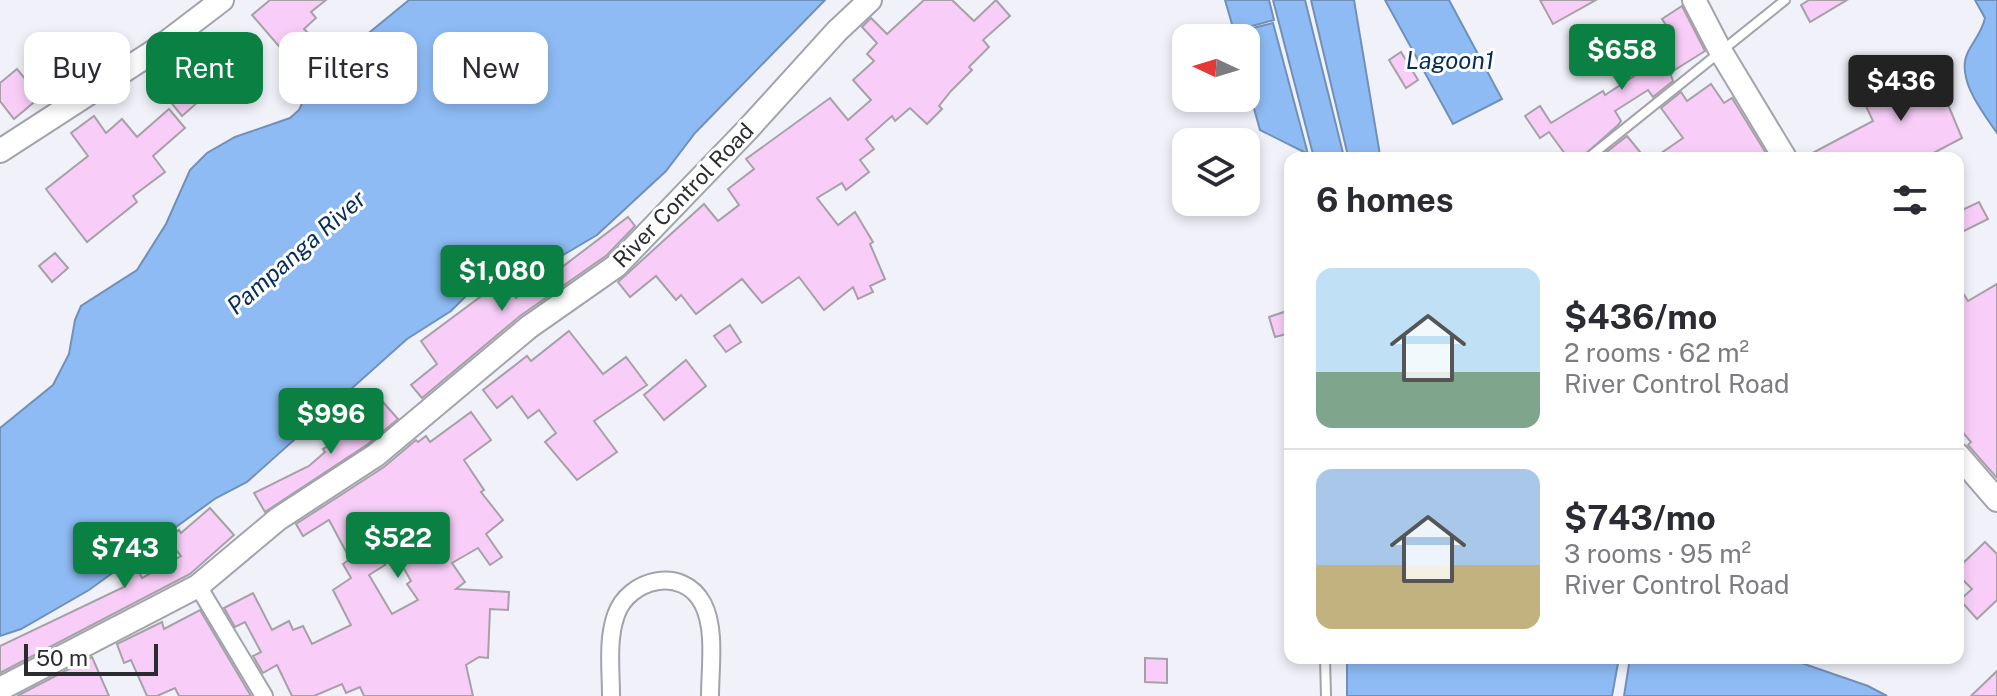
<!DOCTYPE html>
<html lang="en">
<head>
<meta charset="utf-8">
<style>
  :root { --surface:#fff; --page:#f7f7f7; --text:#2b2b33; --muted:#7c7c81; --line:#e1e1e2; --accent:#0b8043 }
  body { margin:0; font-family:"Public Sans",sans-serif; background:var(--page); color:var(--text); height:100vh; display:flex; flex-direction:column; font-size:30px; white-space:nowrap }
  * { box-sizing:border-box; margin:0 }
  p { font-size:26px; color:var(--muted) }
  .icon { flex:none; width:44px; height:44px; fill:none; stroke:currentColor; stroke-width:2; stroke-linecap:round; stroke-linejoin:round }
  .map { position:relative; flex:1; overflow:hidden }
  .side { position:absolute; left:1284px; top:152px; width:680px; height:512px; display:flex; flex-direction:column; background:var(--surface); border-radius:16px; box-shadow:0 4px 12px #0003 }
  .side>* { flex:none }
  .top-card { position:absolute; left:24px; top:32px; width:760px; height:72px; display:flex; gap:16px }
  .needle { width:52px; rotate:274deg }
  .tools { position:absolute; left:1172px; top:24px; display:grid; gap:16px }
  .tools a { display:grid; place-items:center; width:88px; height:88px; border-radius:16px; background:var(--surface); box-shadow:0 4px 12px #0003; font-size:40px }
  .scale { position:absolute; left:24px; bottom:20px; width:134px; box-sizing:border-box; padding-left:8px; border:4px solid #2b2c2f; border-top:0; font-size:22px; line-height:28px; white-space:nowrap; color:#2b2c2f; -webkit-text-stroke:6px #fff; paint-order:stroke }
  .price { position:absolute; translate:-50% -68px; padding:0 18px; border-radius:8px; background:var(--accent); color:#fff; font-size:26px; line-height:52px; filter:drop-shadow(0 2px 4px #0008) }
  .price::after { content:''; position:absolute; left:50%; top:48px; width:24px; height:18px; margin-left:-12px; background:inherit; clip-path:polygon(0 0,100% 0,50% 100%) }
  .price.active { background:#222; color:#fff }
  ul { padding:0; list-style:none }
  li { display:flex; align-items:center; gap:24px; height:200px; padding:0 32px }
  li+li { border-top:2px solid var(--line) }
  li span { display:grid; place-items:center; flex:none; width:224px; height:160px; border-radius:16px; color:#555 }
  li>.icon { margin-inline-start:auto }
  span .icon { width:96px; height:96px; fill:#fffc; stroke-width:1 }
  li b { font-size:34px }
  h2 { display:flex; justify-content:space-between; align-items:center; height:96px; padding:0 32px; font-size:34px }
  .pill { padding:0 28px; border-radius:16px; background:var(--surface); box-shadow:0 4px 12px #0003; font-size:28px; line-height:72px }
  .pill.active { background:var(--accent); color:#fff }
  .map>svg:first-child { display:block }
</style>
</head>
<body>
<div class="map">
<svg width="1997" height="696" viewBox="0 0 1997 696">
  <rect width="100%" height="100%" fill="#f0f1f9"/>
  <g fill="#8ebbf4" stroke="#7090b9" stroke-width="2">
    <path d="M409,0H825L695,133L666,171L597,235L541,268L474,288L451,311L407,339L247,482L216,498L89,590L21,629L0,636V428L53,385L69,354L75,320L81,306L137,270L166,224L190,170L207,153L235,137L290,118L299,110L314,78Z"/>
    <path d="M1225,0H1269L1274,20L1234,31Z"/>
    <path d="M1273,0H1305L1344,157L1314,158Z"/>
    <path d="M1311,0H1354L1380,155L1348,156Z"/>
    <path d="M1385,0H1449L1502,99L1453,124Z"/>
    <path d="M1975,0H1997V133C1983,113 1955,78 1968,52C1974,40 1982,32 1985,18Z"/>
    <path d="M1273,23L1308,154L1260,130L1246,80V38H1234L1233,33Z"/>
    <path d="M1347,658H1619L1612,696H1347Z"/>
    <path d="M1630,658H1787L1868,686L1887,696H1624Z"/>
  </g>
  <g fill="#f8cef8" stroke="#a7a1a7" stroke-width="2" fill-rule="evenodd">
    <path d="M270,0H326L311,12L316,18L304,29L307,32L284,52L252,15Z"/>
    <path d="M924,0H952L974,21L996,0L1010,16L983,40L989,47L969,67L972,70L951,91L939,106L942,109L927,124L910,108L895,121L892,116L866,139L874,149L860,160L869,172L846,190L842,183L817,198L838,225L855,212L873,242L870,244L885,279L870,286L873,292L858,299L853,287L824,310L799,277L762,303L742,279L696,314L681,295L676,300L656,276L630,297L618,282L704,204L718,221L739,205L728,189L754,169L746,159L830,98L848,120L871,100L853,80L874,61L867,54L877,43L862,27L871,18L887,34Z"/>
    <path d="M1540,0H1596L1553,24Z"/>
    <path d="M1809,0H1847L1810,22L1801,5Z"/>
    <path d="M1682,6L1705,51L1670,73L1673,81L1653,97L1648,90L1615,111L1621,121L1618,125L1581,158H1568L1549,132L1540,138L1525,116L1540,106L1551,123L1603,91L1605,95L1645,69L1642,65L1662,51L1653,38L1668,28L1662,19Z"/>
    <path d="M1401,52L1418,80L1406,88L1389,60Z"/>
    <path d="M1931,64L1962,138L1924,158H1803L1873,121L1863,100Z"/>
    <path d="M17,69L40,97L14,119L0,101V83Z"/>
    <path d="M172,71L198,102L182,116L156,84Z"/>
    <path d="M1711,84L1724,103L1732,98L1769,158H1654L1683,138L1661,108L1681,92L1687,101Z"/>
    <path d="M169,109L185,128L153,156L165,172L133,196L137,202L87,242L46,189L88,156L71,133L94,116L106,133L122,119L137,137Z"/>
    <path d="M1627,136L1645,158H1599Z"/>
    <path d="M1979,202L1988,219L1958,234V212Z"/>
    <path d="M628,217L635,226L607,255L520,316L422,398L411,385L437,364L421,341L503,280L516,298L539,280L541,283Z"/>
    <path d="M55,253L68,268L52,282L39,266Z"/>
    <path d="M1997,284V478L1968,445L1971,442L1958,427V285L1968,301Z"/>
    <path d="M1290,310V333L1275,337L1269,317Z"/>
    <path d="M730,325L741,342L726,352L714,336Z"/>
    <path d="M569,331L603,374L626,357L647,385L594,421L617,452L577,480L545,442L556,433L539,410L528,418L512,396L497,408L483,390L527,356L531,361Z"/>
    <path d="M686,360L706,386L664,420L644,395Z"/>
    <path d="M382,401L398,419L368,444L265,512L254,493L309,466L325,452L323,449L343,437L341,434Z"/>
    <path d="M471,412L491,440L464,460L484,490L481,492L503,520L486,534L502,557L490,565L478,548L452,563L465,582L456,589L509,592L508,610L490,609L488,658L479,657L466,665L473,696H364L360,687L346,693L342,684L314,696H292L277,665L263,673L253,656L261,652L245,622L235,627L224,608L253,593L272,630L289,621L293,630L303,626L312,644L351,625L333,590L351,578L343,564L350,559L329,520L303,536L296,524L384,467L416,440L418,442L426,436L430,442ZM402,517L415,541L395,553L411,581L407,584L418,600L392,614L369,575L385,565L368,536Z"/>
    <path d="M210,508L234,535L190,574L0,673V646L124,587L118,573L136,565L142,578L181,556L167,539L179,530L181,533Z"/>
    <path d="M1985,542L1997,554V600L1977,619L1960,600L1972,589L1958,575V568Z"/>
    <path d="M200,610L251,696H179L175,688L157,696H147L131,660L124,663L117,644L162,622L164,629Z"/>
    <path d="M92,657L109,696H17Z"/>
    <path d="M1145,658L1167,659V683L1145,682Z"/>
    <path d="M1997,671V696H1971Z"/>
  </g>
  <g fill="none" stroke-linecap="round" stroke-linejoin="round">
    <g stroke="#a2a4ab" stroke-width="12">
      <g id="lane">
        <path d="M1588,158L1785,0"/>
        <path d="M1325,658L1326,696"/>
      </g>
    </g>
    <g stroke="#a2a4ab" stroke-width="20">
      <g id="street">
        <path d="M198,586L264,696"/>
        <path d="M611,696C611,670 607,640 616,615C628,579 683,565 703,604C716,629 710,668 710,696"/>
      </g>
    </g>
    <g stroke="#a2a4ab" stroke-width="26">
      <g id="secondary">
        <path d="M1694,0L1721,52L1785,158"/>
        <path d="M0,151L159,48L222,0"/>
        <path d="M1958,455L1997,500"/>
        <path d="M0,689L198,586L278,519L376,455L529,327L616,266L747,130L837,31L870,0"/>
      </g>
    </g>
    <use href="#lane" stroke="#fff" stroke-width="8"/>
    <use href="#street" stroke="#fff" stroke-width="16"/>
    <use href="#secondary" stroke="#fff" stroke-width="22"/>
  </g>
  <g text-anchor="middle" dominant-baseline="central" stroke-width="6" stroke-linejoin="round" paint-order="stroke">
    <g font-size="22" fill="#2b2c2f" stroke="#fff">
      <text transform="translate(683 195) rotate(-46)">River Control Road</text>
    </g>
    <g font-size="24" font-style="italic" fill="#062d59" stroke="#fff">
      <text x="1450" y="60">Lagoon1</text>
      <text transform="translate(296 252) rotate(-41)">Pampanga River</text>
    </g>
  </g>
</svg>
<div class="tools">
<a><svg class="needle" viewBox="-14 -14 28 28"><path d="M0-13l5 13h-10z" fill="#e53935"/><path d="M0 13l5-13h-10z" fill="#7c7c81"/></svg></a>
<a><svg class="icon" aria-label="layers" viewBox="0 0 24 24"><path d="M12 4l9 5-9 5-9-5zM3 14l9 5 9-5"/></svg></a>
</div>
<div class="scale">50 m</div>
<b class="price" style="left:1622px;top:92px">$658</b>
<b class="price active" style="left:1901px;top:123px">$436</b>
<b class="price" style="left:502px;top:313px">$1,080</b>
<b class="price" style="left:331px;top:456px">$996</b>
<b class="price" style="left:398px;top:580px">$522</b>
<b class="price" style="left:125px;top:590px">$743</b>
<div class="top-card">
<a class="pill">Buy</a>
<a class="pill active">Rent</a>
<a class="pill">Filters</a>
<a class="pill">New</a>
</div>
<section class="side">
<h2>6 homes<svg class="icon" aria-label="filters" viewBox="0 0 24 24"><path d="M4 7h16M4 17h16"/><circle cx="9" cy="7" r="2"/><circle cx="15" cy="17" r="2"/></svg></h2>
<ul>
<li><span style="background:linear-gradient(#bfe0f5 65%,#7fa58c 0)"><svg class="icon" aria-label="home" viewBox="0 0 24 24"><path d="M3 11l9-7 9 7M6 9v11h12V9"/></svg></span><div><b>$436/mo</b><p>2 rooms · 62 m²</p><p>River Control Road</p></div></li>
<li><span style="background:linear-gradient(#a9c7e8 60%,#c2b280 0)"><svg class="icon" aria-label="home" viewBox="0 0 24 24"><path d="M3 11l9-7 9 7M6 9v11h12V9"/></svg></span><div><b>$743/mo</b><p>3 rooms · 95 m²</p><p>River Control Road</p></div></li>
</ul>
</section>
</div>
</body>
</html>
